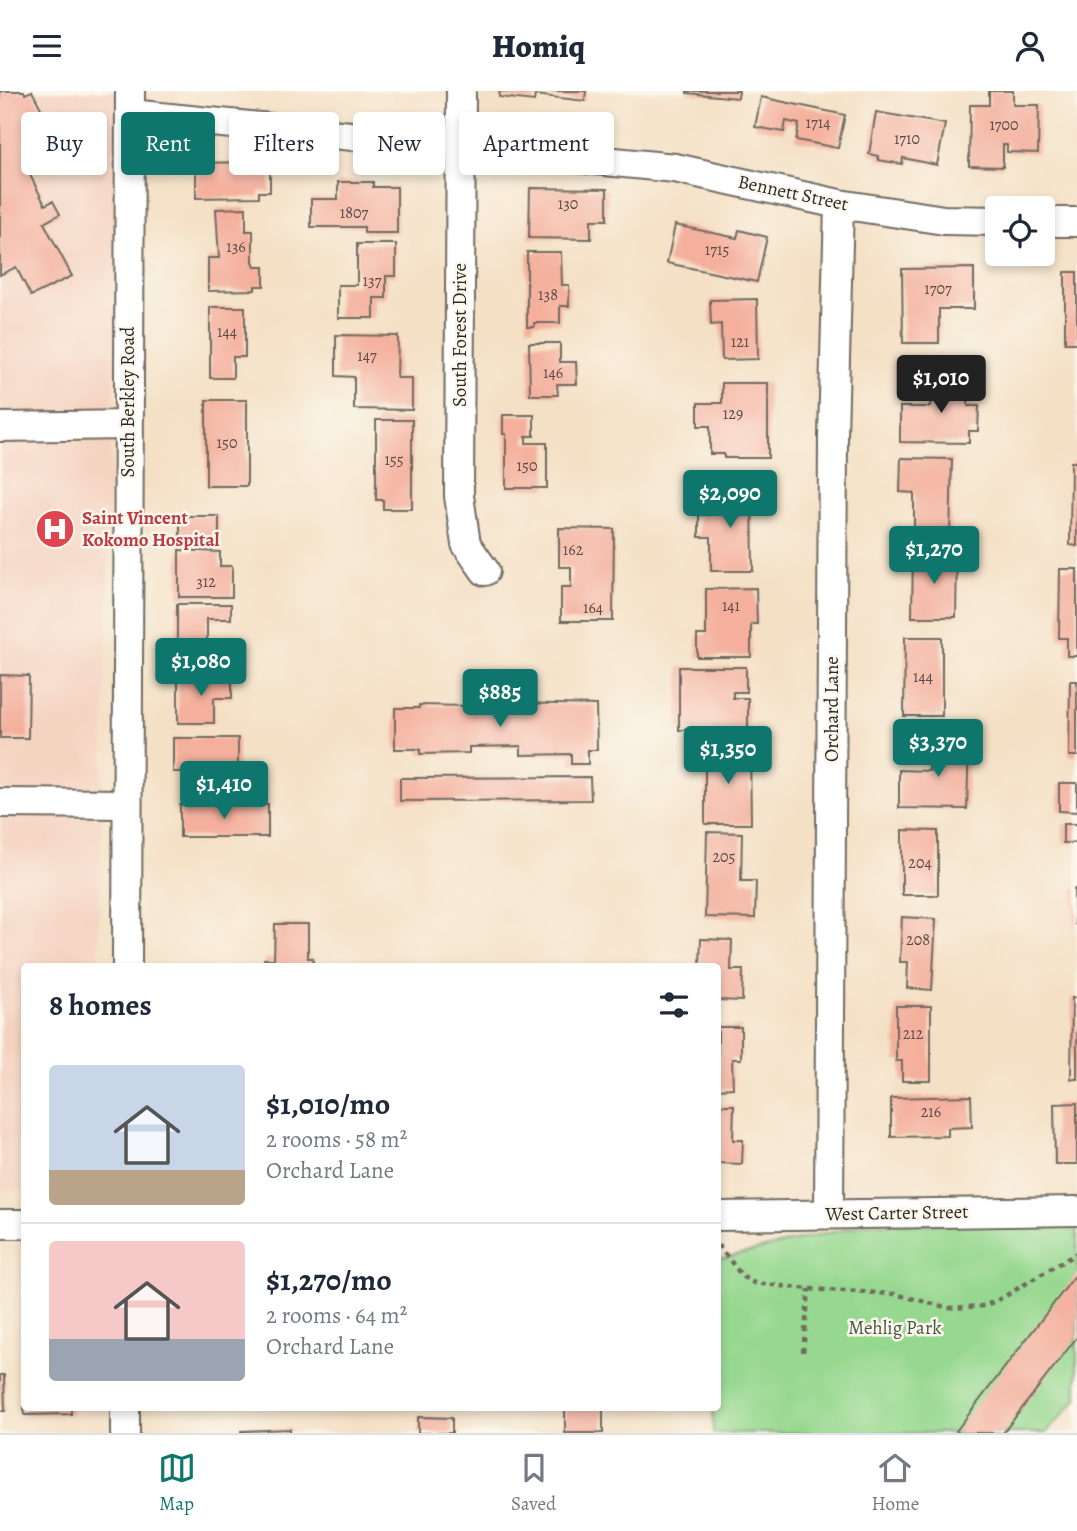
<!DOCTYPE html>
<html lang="en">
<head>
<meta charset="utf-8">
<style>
  :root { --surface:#fff; --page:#f2f2f3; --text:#1f2937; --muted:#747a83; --line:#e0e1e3; --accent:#0f766e }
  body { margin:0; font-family:Alegreya,serif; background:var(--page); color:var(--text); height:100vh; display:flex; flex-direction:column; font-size:26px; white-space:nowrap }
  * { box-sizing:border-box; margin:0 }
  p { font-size:23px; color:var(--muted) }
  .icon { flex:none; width:38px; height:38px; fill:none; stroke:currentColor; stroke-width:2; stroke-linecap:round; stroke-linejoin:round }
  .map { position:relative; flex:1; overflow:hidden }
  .side { position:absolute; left:21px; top:872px; width:700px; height:448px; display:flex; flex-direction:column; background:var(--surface); border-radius:7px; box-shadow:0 4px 10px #0003 }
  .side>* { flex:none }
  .top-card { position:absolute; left:21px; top:21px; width:700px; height:63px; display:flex; gap:14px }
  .controls { position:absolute; left:985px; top:105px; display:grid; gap:14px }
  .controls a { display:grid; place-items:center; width:70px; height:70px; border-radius:7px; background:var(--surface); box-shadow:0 4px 10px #0003; font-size:35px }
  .price { position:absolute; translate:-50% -60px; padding:0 16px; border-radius:7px; background:var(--accent); color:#fff; font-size:23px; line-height:46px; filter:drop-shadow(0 2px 4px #0008) }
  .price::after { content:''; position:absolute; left:50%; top:42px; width:21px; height:16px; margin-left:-10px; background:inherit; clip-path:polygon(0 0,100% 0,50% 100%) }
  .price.active { background:#222; color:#fff }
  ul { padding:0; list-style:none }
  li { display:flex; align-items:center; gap:21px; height:175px; padding:0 28px }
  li+li { border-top:2px solid var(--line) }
  li span { display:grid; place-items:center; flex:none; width:196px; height:140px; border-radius:7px; color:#555 }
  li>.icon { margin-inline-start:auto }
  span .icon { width:84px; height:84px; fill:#fffc; stroke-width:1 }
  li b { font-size:30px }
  h2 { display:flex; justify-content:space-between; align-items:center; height:84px; padding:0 28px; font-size:30px }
  .tag { padding:0 24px; border-radius:7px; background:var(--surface); box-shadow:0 4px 10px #0003; font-size:24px; line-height:63px }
  .tag.active { background:var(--accent); color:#fff }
  header { display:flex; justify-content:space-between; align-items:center; height:91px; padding:0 28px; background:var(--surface); font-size:32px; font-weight:800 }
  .tab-bar { display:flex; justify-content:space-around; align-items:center; height:98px; border-top:2px solid var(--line); background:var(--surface); font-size:19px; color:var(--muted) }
  .tab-bar a { display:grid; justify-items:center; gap:4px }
  .tab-bar .active { color:var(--accent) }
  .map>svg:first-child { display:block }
</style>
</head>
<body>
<header><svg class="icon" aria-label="menu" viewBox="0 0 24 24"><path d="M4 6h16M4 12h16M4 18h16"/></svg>Homiq<svg class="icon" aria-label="person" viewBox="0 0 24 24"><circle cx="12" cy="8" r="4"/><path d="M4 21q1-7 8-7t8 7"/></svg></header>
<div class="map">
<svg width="1077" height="1342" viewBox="0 0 1077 1342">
  <rect width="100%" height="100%" fill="#fbf7ec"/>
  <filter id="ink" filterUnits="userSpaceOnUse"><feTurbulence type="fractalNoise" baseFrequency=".0143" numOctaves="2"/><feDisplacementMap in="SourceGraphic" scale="14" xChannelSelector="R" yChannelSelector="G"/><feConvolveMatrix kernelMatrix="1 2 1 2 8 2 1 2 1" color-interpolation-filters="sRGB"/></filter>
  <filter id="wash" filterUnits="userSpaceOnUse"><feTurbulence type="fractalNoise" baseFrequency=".00686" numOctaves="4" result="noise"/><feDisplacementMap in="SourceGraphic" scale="28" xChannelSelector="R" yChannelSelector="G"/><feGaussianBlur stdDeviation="1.57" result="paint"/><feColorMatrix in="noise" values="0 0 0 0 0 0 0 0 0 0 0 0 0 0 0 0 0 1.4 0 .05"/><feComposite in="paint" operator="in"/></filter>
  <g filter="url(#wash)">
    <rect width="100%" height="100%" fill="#f4e0c5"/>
    <path fill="#f5d3c1" d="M0,0H121L98,875H24V1099H0Z"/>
    <path fill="#96d88f" stroke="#60825d" stroke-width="2" d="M1077,1132V1308L1046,1342H713V1316H718V1168L867,1133Z"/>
    <g id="blocks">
      <g fill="#f4b09d">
        <path d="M0,0H24L25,3L32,0L64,62L28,80L45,114L53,110L60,123L44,132L72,185L31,205L16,176L0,184Z"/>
        <path d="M500,0H586L585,10L535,4L534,10L499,6Z"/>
        <path d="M687,0H739L738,7L687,2Z"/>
        <path d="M989,0H1013V14H1039L1038,62L1007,61V54H1003V76L969,75L970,14H989Z"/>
        <path d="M761,6L845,24L838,57L796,49L799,33L786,30L784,41L755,36Z"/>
        <path d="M876,21L945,33L937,74L903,67L902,73L878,69V65L869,63Z"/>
        <path d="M258,71V76H270V101H259V106L196,107V72Z"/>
        <path d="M338,91H373V96H397V142H364V136H311V108H338Z"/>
        <path d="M530,97L607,98V129H591V148L529,147Z"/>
        <path d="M246,117V140H253V170L255,176H264V195H255V199L208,200V167H219L216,118Z"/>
        <path d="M675,134L737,147L739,139L767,146L757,191L667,172Z"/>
        <path d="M357,153H396V185H386V207H374V227H338V194H357Z"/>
        <path d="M527,161H561L562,194H569V215H560V232H534V236H527Z"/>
        <path d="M974,177V218H939V252H903L902,178Z"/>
        <rect x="1065" y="181" width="12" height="71"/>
        <path d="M757,208L758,268L722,269L721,233L711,234L710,209Z"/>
        <path d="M210,216H245V266H233V287H210Z"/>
        <path d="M336,244L398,245L397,287H412V319L354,318V286L336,285Z"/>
        <path d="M529,252H560V271H576L577,293H557L558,304H530Z"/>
        <path d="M931,286L969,287L968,315H979L978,340H969V352L900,351V316H930Z"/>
        <path d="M722,292H768V367H724V363H710V335H698V312H722Z"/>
        <rect x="206" y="309" width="41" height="86"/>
        <path d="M503,324H534V345H526V352H547V397H506V343H503Z"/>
        <path d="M376,329H412V418H383V409H376Z"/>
        <path d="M901,367L952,368L950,446L914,445V402L900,401Z"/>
        <path d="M1071,371H1077V455L1070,454Z"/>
        <path d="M710,398H752L753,480H711V446H699V424H710Z"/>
        <rect x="180" y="425" width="39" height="28"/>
        <path d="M559,437L614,438L613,530H561V496H571V476H559Z"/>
        <path d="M179,459L220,461V475H232V506H179Z"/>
        <path d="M913,463L957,464L956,526H912Z"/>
        <path d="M1060,478H1077V565H1067V547H1059Z"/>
        <path d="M756,497L757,533H751V566H697V544H706V498Z"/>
        <path d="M177,513H231V528H207V554H177Z"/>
        <path d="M905,546H942V625H904Z"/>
        <path d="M679,576H746V601H733V607H748V639H679Z"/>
        <path d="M0,584L29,585L28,647H0Z"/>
        <path d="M178,587H232V607H214V632H178Z"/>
        <path d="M1070,590H1077V665H1069Z"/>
        <path d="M517,612L596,614L597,659H588V673H571V663L521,664V655L469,656V662L420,663V658H395V617H419V614L517,616Z"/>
        <rect x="173" y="647" width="65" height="34"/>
        <path d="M930,649L969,650L967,718L899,717V679L929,680Z"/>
        <path d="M705,656H750L751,733H705Z"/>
        <path d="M590,686L591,709L400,710V687Z"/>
        <path d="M1059,692H1077V721L1059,720Z"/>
        <path d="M268,713V746H180V714Z"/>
        <rect x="1063" y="733" width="14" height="19"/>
        <path d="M902,739L938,740V804H902Z"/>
        <path d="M707,741L742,742L741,790H756L755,827L705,826Z"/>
        <path d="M1074,798H1077V833H1075Z"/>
        <path d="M902,826L936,828L932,899L907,897L908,871H900Z"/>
        <path d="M275,833H308V867H313V875H264V868H274Z"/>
        <path d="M701,848L732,849L731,879H743L742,910L718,909V875H700Z"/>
        <path d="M1072,907H1077V988H1071Z"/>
        <path d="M896,915H931V990H902V970H896Z"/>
        <path d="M718,936H741V968H732L733,997L718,998Z"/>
        <path d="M971,1005L972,1036L948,1037V1045L891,1046V1007Z"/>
        <path d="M1077,1012V1073H1055L1054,1013Z"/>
        <path d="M718,1014H734L733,1049H743L742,1073L718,1072Z"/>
        <path d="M1077,1182V1246L1003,1342H959L956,1340Z"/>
        <path d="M0,1284H4L5,1320H0Z"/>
        <path d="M24,1316H71V1323L25,1324Z"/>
        <rect x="565" y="1316" width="38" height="26"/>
        <path d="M418,1326L452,1327V1342H418Z"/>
        <path d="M290,1338V1342H241V1340Z"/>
      </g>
    </g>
  </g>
  <g filter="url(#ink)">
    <use href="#blocks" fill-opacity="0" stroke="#716a61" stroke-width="2"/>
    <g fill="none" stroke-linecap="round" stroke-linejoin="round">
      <g stroke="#716a61" stroke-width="32">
        <g id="minor">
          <path d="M461,0L459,405L466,453L485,480"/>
          <path d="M130,23L675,77L839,113L944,129L998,130"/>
          <path d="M1043,131H1077"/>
          <path d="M0,336L128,334"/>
          <path d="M0,712L127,713"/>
          <path d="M127,875L130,0"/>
          <path d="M829,1123L833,345L839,113"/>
          <path d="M718,1125L1077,1120"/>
          <path d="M0,1133H24"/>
          <path d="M125,1316V1342"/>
        </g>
      </g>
      <g stroke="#716a61" stroke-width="4.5" stroke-dasharray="5 5" stroke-linecap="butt">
        <path d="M718,1154L743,1186L754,1192L809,1198L895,1203L949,1217L984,1215L1002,1207L1077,1162"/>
        <path d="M803,1261L809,1198"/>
      </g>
      <use href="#minor" stroke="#fff" stroke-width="28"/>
    </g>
  </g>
  <defs>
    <g id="hospital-disc" transform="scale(2.0125)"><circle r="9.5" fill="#e0444e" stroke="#fbf7ec"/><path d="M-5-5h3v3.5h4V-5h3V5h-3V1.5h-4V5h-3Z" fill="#fff"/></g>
  </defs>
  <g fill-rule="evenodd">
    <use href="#hospital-disc" x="55" y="438"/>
  </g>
  <g text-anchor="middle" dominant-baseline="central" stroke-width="5" stroke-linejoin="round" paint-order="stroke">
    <g font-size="16" fill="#5d4c48">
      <text x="818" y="32">1714</text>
      <text x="1004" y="34">1700</text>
      <text x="907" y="48">1710</text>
      <text x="568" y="113">130</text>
      <text x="354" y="122">1807</text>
      <text x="236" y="156">136</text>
      <text x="717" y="159">1715</text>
      <text x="372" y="190">137</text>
      <text x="938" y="198">1707</text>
      <text x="548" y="204">138</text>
      <text x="227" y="241">144</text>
      <text x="740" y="251">121</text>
      <text x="367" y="265">147</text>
      <text x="553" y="282">146</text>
      <text x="733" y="323">129</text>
      <text x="227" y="352">150</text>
      <text x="394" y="369">155</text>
      <text x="527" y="375">150</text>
      <text x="573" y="459">162</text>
      <text x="206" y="491">312</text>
      <text x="731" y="515">141</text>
      <text x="593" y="517">164</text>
      <text x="923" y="586">144</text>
      <text x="724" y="766">205</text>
      <text x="920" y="772">204</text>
      <text x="918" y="849">208</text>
      <text x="913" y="943">212</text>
      <text x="931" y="1021">216</text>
    </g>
    <g font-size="19" fill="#2b2b2b" stroke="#fbf7ec">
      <text transform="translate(793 102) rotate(12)">Bennett Street</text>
      <text transform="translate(460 244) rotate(-90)">South Forest Drive</text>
      <text transform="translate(128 311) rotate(-90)">South Berkley Road</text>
      <text transform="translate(832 618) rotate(-90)">Orchard Lane</text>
      <text transform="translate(897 1122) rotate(-1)">West Carter Street</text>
    </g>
    <g font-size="19" font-weight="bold" fill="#be3a42" stroke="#fbf7ec" text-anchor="start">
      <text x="82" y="427">Saint Vincent<tspan x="82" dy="22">Kokomo Hospital</tspan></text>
    </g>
    <g font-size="19" fill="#465644" stroke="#fbf7ec">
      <text x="895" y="1237">Mehlig Park</text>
    </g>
  </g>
</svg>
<div class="controls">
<a><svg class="icon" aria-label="locate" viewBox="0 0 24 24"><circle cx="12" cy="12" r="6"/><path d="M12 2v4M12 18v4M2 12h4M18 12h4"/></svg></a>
</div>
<b class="price active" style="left:941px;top:324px">$1,010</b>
<b class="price" style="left:730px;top:439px">$2,090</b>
<b class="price" style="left:934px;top:495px">$1,270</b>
<b class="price" style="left:201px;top:607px">$1,080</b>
<b class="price" style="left:500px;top:638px">$885</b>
<b class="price" style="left:938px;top:688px">$3,370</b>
<b class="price" style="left:728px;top:695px">$1,350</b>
<b class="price" style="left:224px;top:730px">$1,410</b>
<div class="top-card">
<a class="tag">Buy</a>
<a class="tag active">Rent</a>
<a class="tag">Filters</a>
<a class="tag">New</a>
<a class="tag">Apartment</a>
</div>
<section class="side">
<h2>8 homes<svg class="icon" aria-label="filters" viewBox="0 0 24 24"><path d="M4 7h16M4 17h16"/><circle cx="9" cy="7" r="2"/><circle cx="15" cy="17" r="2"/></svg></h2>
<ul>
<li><span style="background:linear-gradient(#c9d6e8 75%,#b9a48a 0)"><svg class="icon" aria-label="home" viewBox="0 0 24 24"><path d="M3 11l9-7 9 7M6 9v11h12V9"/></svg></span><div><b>$1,010/mo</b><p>2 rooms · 58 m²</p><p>Orchard Lane</p></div></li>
<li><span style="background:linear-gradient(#f6c9c9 70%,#9aa5b1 0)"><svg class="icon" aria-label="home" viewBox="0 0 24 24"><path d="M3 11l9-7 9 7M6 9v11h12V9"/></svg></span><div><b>$1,270/mo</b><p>2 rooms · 64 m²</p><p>Orchard Lane</p></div></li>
</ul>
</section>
</div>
<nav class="tab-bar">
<a class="active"><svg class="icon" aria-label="map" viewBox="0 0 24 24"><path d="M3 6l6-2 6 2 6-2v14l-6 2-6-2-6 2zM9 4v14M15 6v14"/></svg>Map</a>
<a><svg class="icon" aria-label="saved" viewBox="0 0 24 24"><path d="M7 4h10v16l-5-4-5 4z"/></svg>Saved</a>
<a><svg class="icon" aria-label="home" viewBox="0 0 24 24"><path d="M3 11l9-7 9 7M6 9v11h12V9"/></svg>Home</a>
</nav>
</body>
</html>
